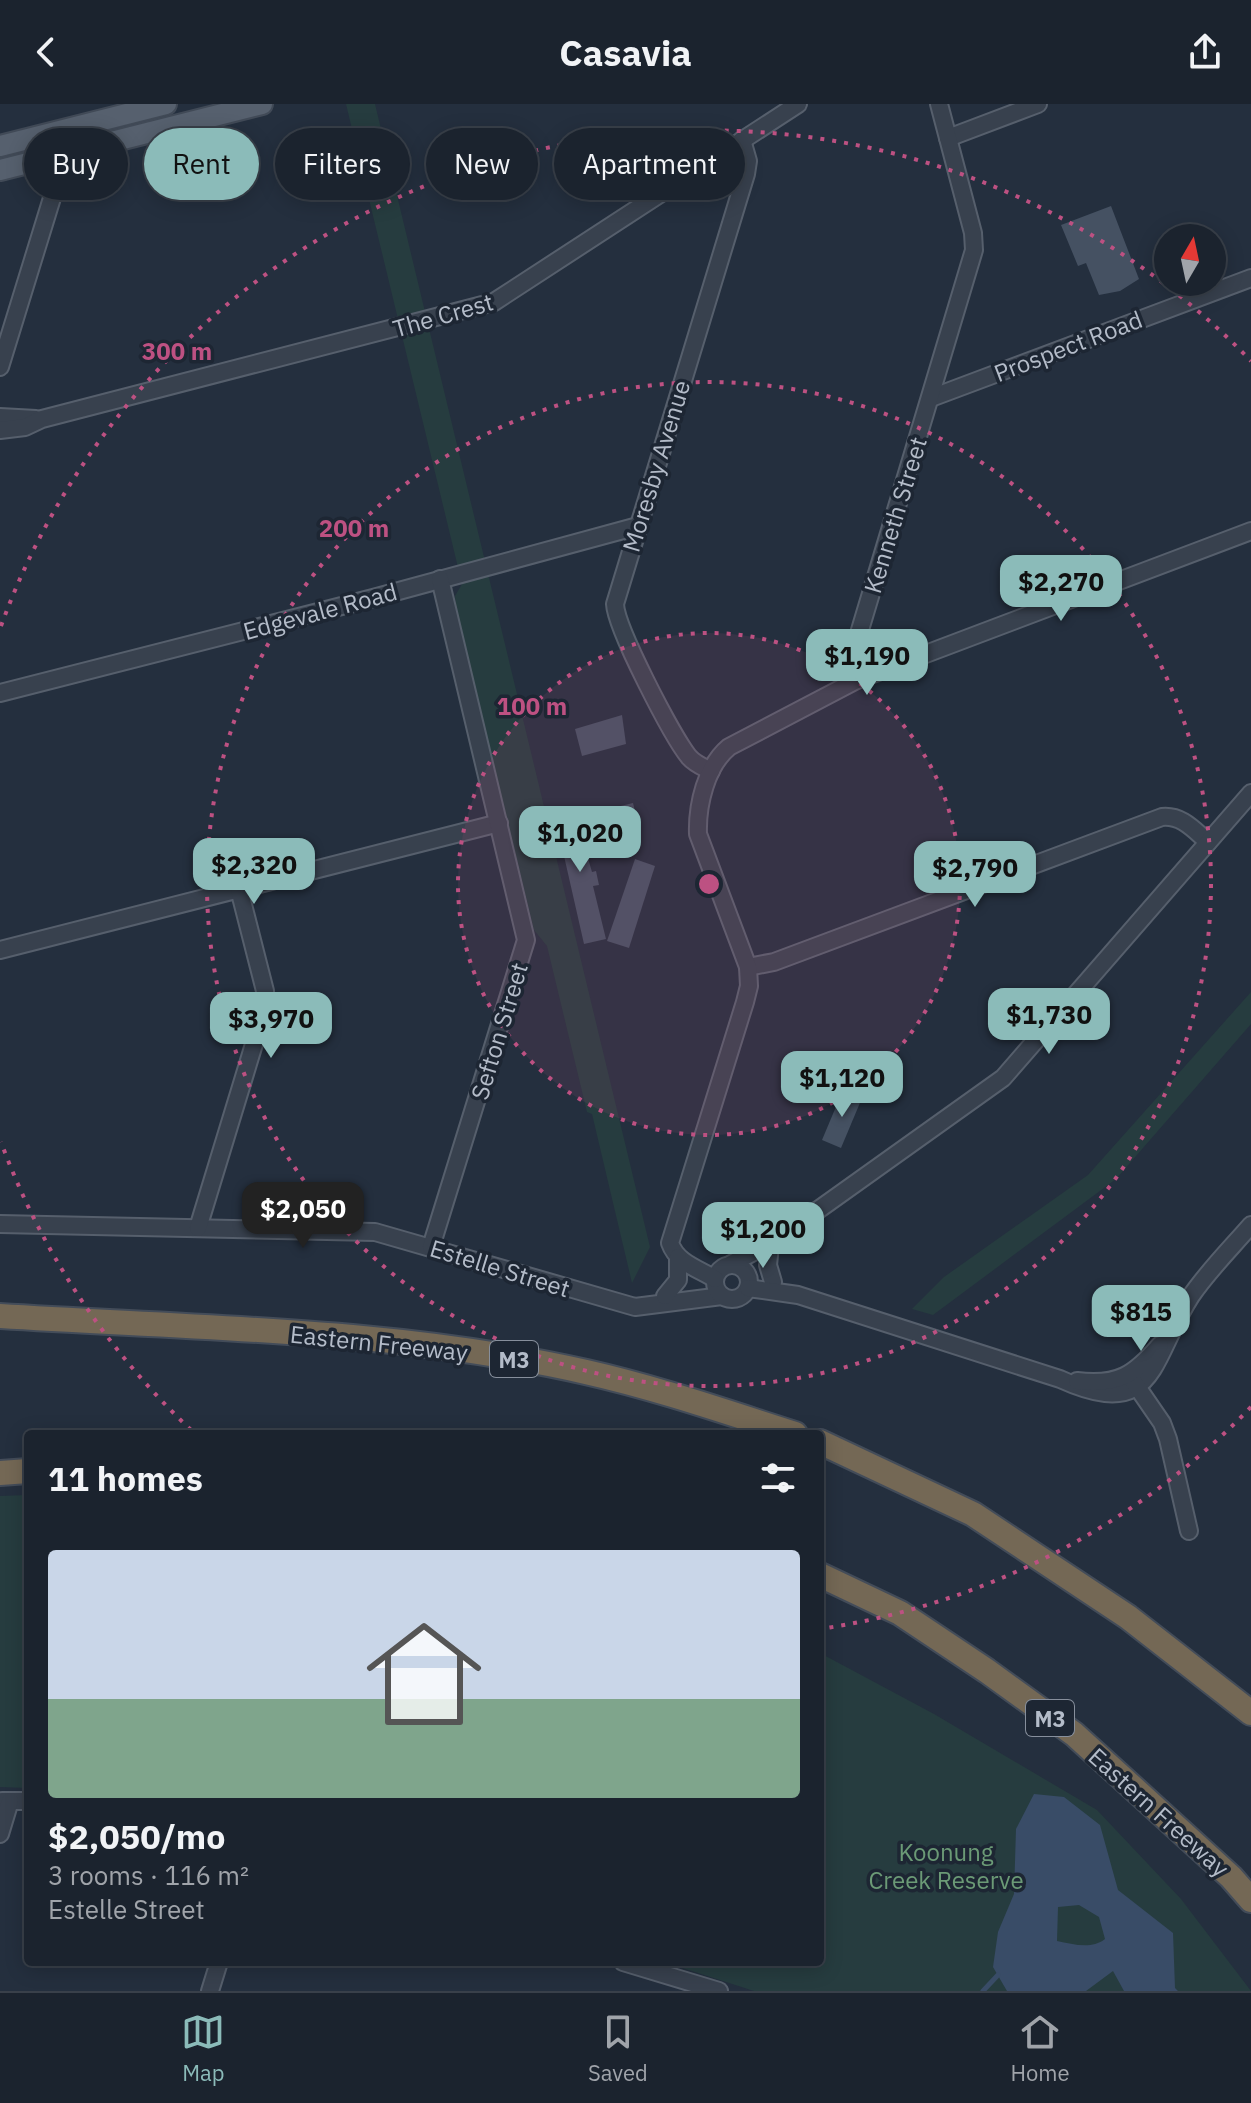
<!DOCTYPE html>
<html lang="en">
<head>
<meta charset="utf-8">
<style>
  :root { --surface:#1b232e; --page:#242b36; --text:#f1f3f6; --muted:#a0a4aa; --line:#39404a; --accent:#8bbbb9 }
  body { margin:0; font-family:"IBM Plex Sans",sans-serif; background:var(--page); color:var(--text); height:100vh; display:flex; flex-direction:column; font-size:30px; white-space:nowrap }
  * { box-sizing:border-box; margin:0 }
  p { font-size:26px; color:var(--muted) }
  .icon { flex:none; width:44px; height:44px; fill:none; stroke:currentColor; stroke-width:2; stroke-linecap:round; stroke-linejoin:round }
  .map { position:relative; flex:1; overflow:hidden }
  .panel { position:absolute; left:24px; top:1326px; width:800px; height:536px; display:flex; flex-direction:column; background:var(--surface); border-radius:8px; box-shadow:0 4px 20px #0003,0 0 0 2px var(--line) }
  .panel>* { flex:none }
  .hud { position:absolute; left:24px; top:24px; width:800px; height:72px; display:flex; gap:16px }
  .needle { width:52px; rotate:9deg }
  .fabs { position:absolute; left:1154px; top:120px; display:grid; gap:16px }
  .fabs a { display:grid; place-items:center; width:72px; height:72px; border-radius:50%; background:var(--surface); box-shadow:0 4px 20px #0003,0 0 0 2px var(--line); font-size:40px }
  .price { position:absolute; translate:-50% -68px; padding:0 18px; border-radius:16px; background:var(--accent); color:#111; font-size:26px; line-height:52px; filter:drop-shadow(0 2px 4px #0008) }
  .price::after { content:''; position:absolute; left:50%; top:48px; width:24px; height:18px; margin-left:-12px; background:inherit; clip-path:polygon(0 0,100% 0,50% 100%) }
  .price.current { background:#222; color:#fff }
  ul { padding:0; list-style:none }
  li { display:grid; align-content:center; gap:16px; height:424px; padding:0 24px }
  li+li { border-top:2px solid var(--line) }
  li span { display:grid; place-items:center; height:248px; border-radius:8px; color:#555 }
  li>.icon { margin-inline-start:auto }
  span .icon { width:144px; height:144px; fill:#fffc; stroke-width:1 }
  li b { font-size:34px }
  h2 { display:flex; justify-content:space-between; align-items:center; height:96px; padding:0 24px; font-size:34px }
  .pill { padding:0 28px; border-radius:36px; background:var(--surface); box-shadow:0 4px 20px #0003,0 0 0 2px var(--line); font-size:28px; line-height:72px }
  .pill.current { background:var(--accent); color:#111 }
  header { display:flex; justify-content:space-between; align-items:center; height:104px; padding:0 24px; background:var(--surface); font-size:36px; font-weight:700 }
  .tab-bar { display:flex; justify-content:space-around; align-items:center; height:112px; border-top:2px solid var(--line); background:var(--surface); font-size:22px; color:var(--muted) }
  .tab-bar a { display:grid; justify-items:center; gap:4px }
  .tab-bar .current { color:var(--accent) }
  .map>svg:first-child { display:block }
</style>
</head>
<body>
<header><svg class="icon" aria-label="back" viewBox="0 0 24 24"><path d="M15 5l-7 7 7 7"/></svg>Casavia<svg class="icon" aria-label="share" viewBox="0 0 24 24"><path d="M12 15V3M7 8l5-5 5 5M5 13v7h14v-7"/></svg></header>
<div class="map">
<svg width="1251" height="1887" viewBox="0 0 1251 1887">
  <rect width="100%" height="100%" fill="#242f3e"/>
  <g fill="#263c3f">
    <path d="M346,0H375L650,1143L632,1179L592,1010L587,1008L547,842L534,826L456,506L455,492L462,480Z"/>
    <path d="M1251,888V920L1116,1075L933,1211L912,1205L944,1173L1088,1071Z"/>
    <path d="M28,1391V1684L0,1683V1392Z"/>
    <path d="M820,1549L934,1610L1097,1706L1181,1795L1251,1887H754L664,1858H820Z"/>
  </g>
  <path fill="#394c67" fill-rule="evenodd" d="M1034,1690L1064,1693L1100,1721L1118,1786L1173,1829L1175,1884L1178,1887H1124L1113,1867L1086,1887H1007L993,1863L998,1828L1014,1790L1016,1725ZM1079,1801L1099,1813L1105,1835C1091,1846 1073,1840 1057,1837L1058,1803Z"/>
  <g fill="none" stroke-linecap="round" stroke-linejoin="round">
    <path stroke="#394c67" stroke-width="5" d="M983,1887L998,1871"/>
  </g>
  <g fill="#455162">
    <path d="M1111,102L1139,175L1120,187L1099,191L1086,159L1078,162L1061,121Z"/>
    <path d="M622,611L626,640L582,652L575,625Z"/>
    <path d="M633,699L636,711L631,713L636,733L632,734L634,743L614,748L604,706Z"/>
    <path d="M580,702L585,722L579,723L592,768L596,767L599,781L593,782L606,835L584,840L554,708Z"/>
    <path d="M635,755L655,762L629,844L607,837Z"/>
    <path d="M843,986L862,994L841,1044L822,1036Z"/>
  </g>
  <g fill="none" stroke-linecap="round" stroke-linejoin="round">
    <g stroke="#565f6c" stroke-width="20">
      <g id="minor">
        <path d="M948,34L1038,0"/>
        <path d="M0,263L56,81L52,54L43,31"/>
        <path d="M931,294L1251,174"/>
        <path d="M0,313L36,315"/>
        <path d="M0,326L25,323L42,315L494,198L798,0"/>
        <path d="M857,576L1251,427"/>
        <path d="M0,589L373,494L638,422"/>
        <path d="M711,667C703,663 695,660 689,653C672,632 616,524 615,500L746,70L748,57L742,36"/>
        <path d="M0,846L499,719"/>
        <path d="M748,863L774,858L1162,713C1182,711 1194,726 1208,738"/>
        <path d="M0,1120L375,1128L635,1203L722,1192"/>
        <path d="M198,1124L265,904V887L239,785"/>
        <path d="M770,1142L768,1161L773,1178"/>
        <path d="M431,1143L526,836L440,475"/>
        <path d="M731,1160L776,1136L1003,974L1251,689"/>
        <circle cx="732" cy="1178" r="17"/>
        <path d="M715,1175C697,1164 677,1159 670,1139L745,898L749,882L748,863L698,730C697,701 706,662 729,643L857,576L853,560L854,546L974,146L973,129L939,0"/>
        <path d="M748,1184L798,1191L1060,1275C1157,1319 1150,1255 1191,1192C1208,1167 1231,1144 1251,1121"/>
        <path d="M665,1192L678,1176V1153"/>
        <path d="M1129,1271L1162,1319L1168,1335L1189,1427"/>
        <path d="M1077,1277C1118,1282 1134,1271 1160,1241"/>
        <path d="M2,1697H28"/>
        <path d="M0,1730L10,1697"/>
        <path d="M623,1858L719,1887"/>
        <path d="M210,1887L219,1858"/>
      </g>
    </g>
    <g stroke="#414a57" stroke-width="24">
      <g id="major">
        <path d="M0,42L166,0"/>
        <path d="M0,66L262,0"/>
      </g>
    </g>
    <g stroke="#434c59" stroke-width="28">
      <g id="highway">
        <path d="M0,1212C193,1224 397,1225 586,1268C657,1284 726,1308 795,1330"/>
        <path d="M820,1338L973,1410L1128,1513L1251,1609"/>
        <path d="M0,1369L28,1367"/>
        <path d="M820,1471L900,1509L987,1567L1074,1630L1231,1773L1251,1796"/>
      </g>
    </g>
    <use href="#minor" stroke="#38414e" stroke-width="16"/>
    <use href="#major" stroke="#56606e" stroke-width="20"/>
    <use href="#highway" stroke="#746855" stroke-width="24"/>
  </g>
  <circle cx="709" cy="780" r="251" fill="#bd5182" fill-opacity=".12"/>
  <g fill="none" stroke="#bd5182" stroke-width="4" stroke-dasharray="4 8">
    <circle cx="709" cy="780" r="251"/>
    <circle cx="709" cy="780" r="502"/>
    <path d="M1251 1303A753 753 0 0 1 820 1525M191 1326A753 753 0 0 1 1 1038M1 522A753 753 0 0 1 1251 257"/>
  </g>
  <g text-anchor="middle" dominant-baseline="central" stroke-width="7" stroke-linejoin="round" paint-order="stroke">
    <g fill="#1d2633" stroke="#878f9c" stroke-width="2">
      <rect x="490" y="1237" width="48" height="36" rx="6"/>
      <rect x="1026" y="1596" width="48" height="36" rx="6"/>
    </g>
    <g font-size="22" font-weight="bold" fill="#b4bcc9">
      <text x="514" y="1255">M3</text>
      <text x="1050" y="1614">M3</text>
    </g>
    <g font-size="24" fill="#b4bcc9" stroke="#1d2633">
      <text transform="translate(443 211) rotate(-16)">The Crest</text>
      <text transform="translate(1068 242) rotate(-21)">Prospect Road</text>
      <text transform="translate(656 362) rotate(-73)">Moresby Avenue</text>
      <text transform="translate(895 411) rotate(-73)">Kenneth Street</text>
      <text transform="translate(320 507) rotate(-15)">Edgevale Road</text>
      <text transform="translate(499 927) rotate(-73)">Sefton Street</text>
      <text transform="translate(500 1164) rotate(17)">Estelle Street</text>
      <text transform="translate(379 1239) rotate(6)">Eastern Freeway</text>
      <text transform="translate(1159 1708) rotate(42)">Eastern Freeway</text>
    </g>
    <g font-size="24" fill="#6b9a76" stroke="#1d2633">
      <text x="946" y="1748">Koonung<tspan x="946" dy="28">Creek Reserve</tspan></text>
    </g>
  </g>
  <circle cx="709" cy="780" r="12" fill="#bd5182" stroke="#1d2633" stroke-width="4"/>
  <g font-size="24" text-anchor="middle" font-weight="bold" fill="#bd5182" stroke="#1d2633" stroke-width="7" stroke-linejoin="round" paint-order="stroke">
    <text x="177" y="256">300 m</text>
    <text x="354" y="433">200 m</text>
    <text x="532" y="611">100 m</text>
  </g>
</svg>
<div class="fabs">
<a><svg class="needle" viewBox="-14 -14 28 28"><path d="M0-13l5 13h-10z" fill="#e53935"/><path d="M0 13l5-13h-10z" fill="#a0a4aa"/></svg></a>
</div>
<b class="price" style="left:1061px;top:519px">$2,270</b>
<b class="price" style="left:867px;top:593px">$1,190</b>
<b class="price" style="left:580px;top:770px">$1,020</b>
<b class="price" style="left:254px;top:802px">$2,320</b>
<b class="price" style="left:975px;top:805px">$2,790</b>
<b class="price" style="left:1049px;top:952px">$1,730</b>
<b class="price" style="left:271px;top:956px">$3,970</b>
<b class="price" style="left:842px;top:1015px">$1,120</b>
<b class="price current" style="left:303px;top:1146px">$2,050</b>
<b class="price" style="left:763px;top:1166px">$1,200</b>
<b class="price" style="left:1141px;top:1249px">$815</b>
<div class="hud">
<a class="pill">Buy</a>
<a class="pill current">Rent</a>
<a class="pill">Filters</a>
<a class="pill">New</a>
<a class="pill">Apartment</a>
</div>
<section class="panel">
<h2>11 homes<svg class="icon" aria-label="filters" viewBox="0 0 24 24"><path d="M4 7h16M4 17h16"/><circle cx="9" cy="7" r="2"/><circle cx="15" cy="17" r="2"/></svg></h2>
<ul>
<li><span style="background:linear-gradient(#c9d6e8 60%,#7fa58c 0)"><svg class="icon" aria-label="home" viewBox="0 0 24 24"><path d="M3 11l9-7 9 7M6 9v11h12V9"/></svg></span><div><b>$2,050/mo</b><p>3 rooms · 116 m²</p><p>Estelle Street</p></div></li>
</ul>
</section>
</div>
<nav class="tab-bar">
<a class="current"><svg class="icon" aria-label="map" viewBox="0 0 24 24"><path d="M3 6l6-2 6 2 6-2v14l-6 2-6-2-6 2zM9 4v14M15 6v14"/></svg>Map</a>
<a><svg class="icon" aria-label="saved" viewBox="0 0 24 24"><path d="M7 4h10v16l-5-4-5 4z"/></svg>Saved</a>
<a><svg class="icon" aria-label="home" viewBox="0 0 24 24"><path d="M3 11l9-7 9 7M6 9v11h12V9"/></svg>Home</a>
</nav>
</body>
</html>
